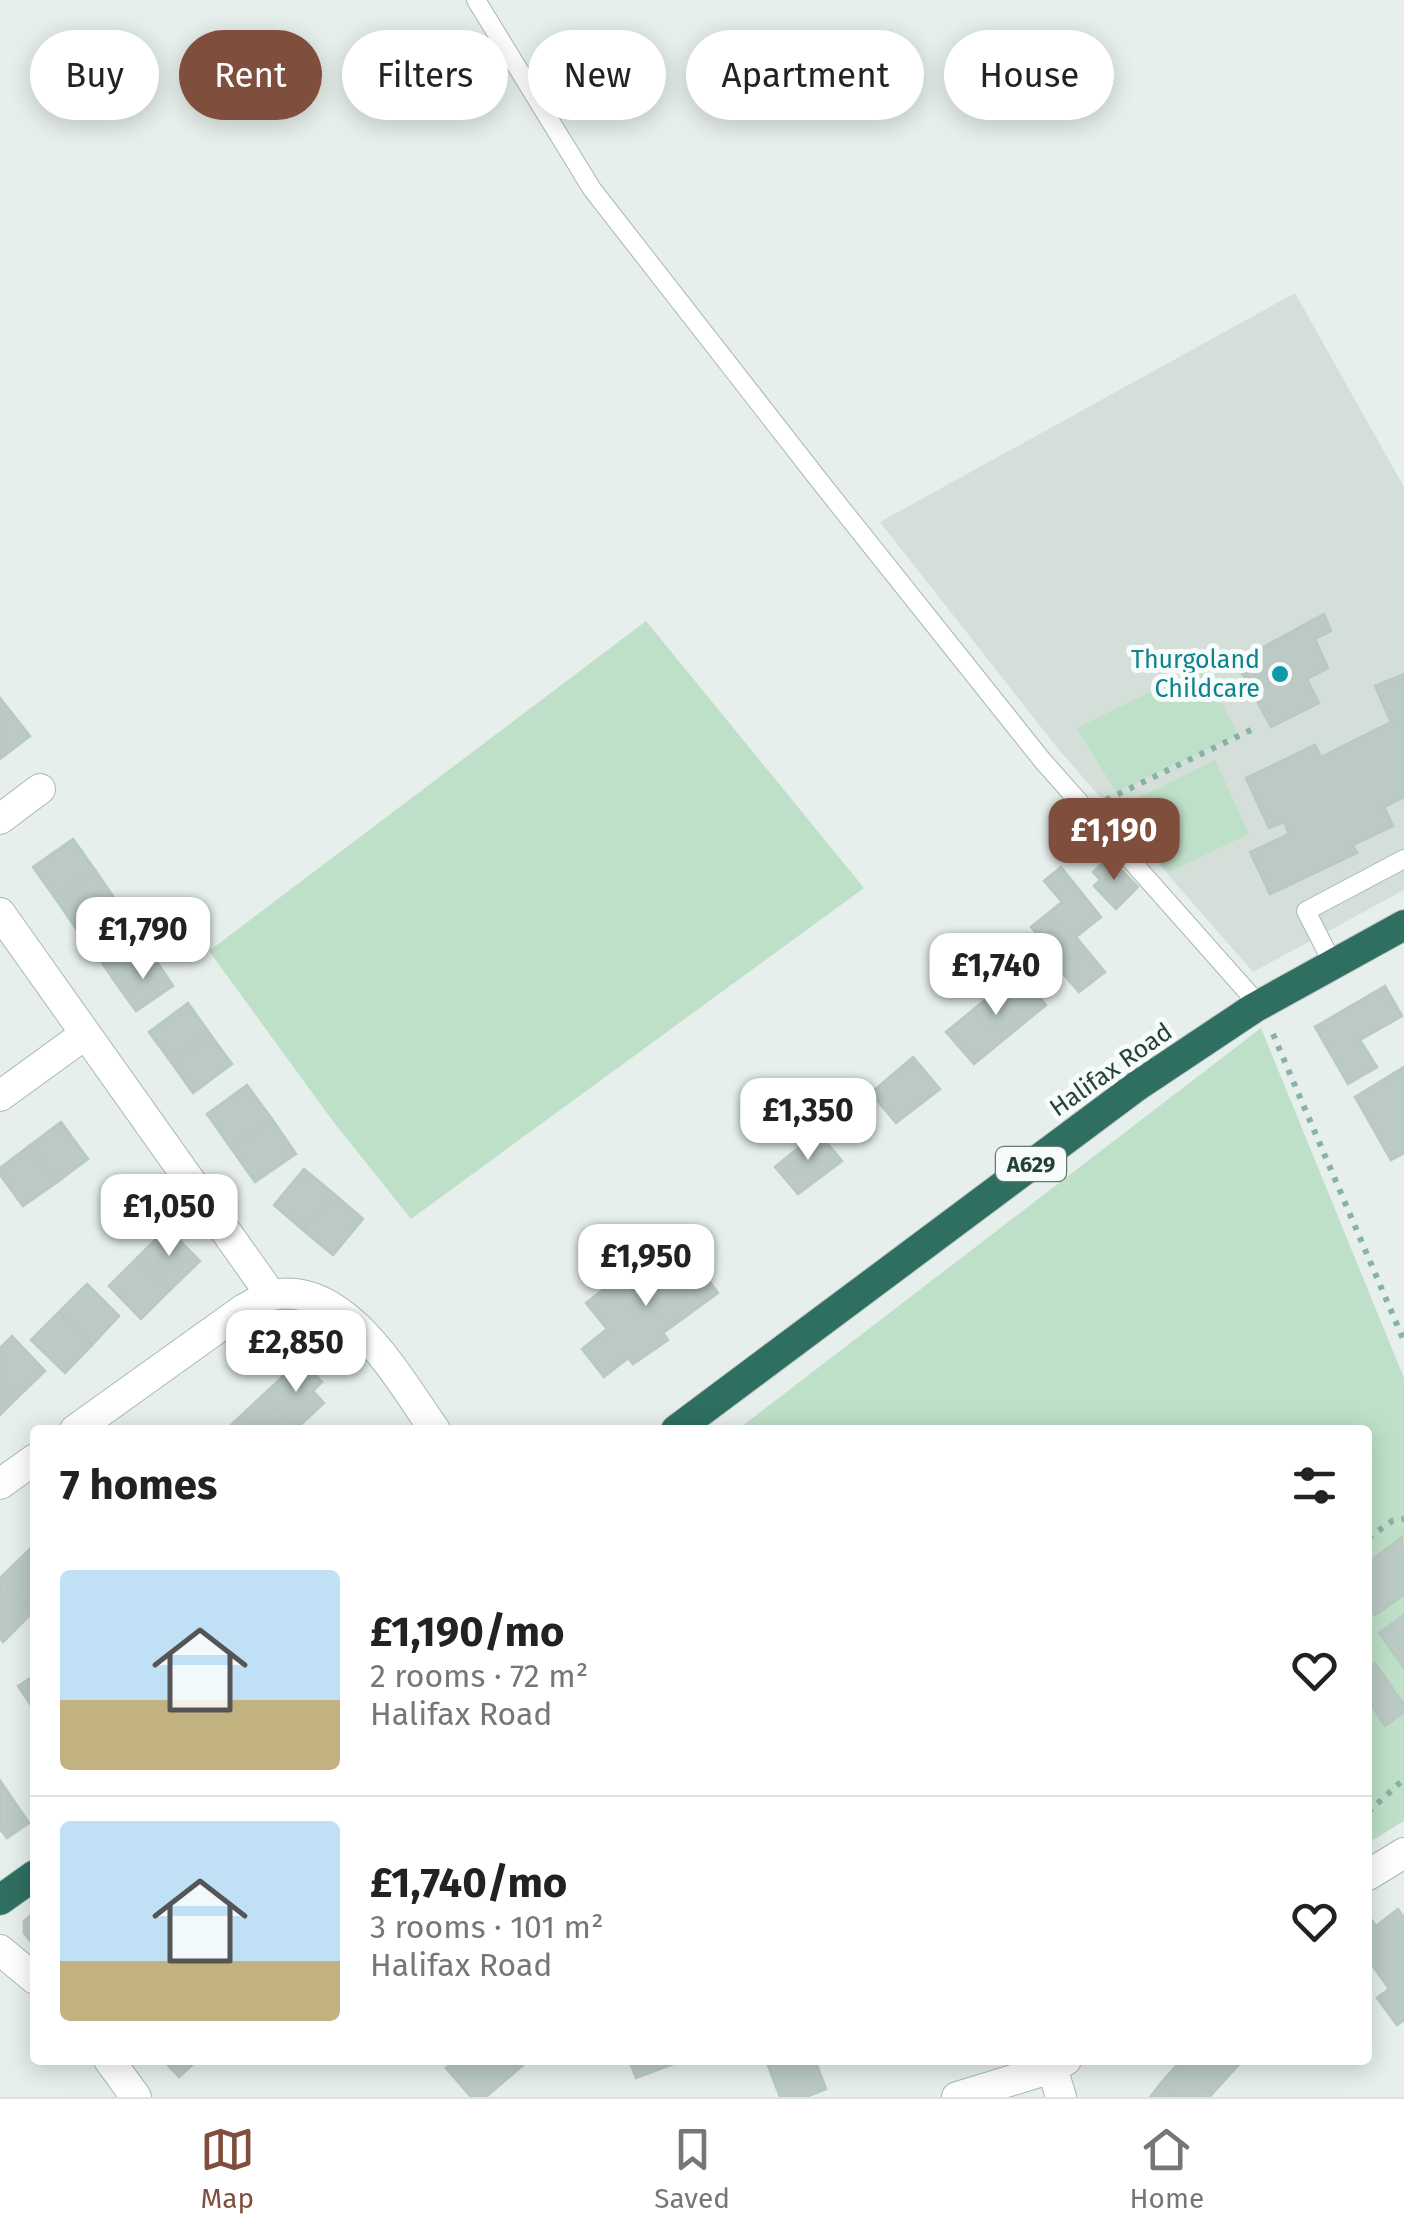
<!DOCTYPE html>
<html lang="en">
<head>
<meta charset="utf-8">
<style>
  :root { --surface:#fff; --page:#f2f2f2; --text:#222; --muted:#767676; --line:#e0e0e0; --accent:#804e3d }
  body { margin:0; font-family:"Fira Sans",sans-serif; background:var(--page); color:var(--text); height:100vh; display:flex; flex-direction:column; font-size:38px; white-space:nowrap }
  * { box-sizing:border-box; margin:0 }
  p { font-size:32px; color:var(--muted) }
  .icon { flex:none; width:55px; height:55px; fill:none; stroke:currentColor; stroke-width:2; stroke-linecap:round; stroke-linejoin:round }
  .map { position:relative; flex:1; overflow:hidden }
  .panel { position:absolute; left:30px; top:1425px; width:1342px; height:640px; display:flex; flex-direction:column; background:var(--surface); border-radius:10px; box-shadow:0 5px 25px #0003 }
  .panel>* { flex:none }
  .top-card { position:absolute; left:30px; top:30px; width:1345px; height:90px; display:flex; gap:20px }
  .price { position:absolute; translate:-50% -85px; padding:0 22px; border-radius:20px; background:#fff; color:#222; font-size:32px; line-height:65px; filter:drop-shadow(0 2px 5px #0008) }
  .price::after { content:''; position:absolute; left:50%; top:60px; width:30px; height:22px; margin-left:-15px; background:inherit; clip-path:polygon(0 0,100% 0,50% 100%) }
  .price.selected { background:var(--accent); color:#fff }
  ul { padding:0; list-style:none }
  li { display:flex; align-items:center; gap:30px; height:250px; padding:0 30px }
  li+li { border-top:2px solid var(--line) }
  li span { display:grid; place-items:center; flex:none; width:280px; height:200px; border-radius:10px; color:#555 }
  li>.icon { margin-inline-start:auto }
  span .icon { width:120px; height:120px; fill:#fffc; stroke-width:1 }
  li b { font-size:42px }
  h2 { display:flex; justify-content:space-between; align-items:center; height:120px; padding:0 30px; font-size:42px }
  .chip { padding:0 35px; border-radius:45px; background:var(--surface); box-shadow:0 5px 25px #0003; font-size:35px; line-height:90px }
  .chip.selected { background:var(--accent); color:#fff }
  .menu { display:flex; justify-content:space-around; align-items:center; height:140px; border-top:2px solid var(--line); background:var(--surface); font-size:28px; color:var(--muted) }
  .menu a { display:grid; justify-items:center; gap:5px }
  .menu .selected { color:var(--accent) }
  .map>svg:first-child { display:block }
</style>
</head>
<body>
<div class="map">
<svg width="1404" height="2097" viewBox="0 0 1404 2097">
  <rect width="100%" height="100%" fill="#e6efeb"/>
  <path fill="#d4dfda" d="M1295,293L1404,487V890L1253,972L1059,750L880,522Z"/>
  <g fill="#bfe0c8">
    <path d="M646,621L864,888L411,1219L332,1120L209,951Z"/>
    <path d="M1203,666L1238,735L1116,792L1077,728Z"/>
    <path d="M1215,760L1249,834L1169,872L1149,852L1116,809Z"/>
    <path d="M1261,1028L1404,1378V1821L1368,1843V1430H737Z"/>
  </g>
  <g fill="#bbcac4" stroke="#b8c9c2" stroke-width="2.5">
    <path d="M1324,614L1331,631L1315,639L1328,668L1307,679L1319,703L1271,727L1236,662Z"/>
    <path d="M1404,674V797L1384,807L1393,826L1353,845L1357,853L1270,894L1250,852L1289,834L1284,822L1269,828L1246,778L1315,745L1321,757L1391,722L1375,686Z"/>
    <path d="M0,698L30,736L0,759Z"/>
    <path d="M73,839L95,870L55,898L33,867Z"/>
    <path d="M1109,857L1138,887L1116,909L1094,886L1100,880L1093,872Z"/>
    <path d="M1061,867L1101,917L1076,937L1105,972L1079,992L1059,969L1038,985L1021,966L1047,946L1031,927L1062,902L1044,881Z"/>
    <path d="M95,870L117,902L77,930L55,898Z"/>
    <path d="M129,920L151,953L113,979L91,946Z"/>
    <path d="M151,953L173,986L136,1011L113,979Z"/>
    <path d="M1019,972L1046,1005L974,1064L946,1032Z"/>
    <path d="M1385,986L1402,1016L1360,1040L1377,1067L1348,1084L1315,1027Z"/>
    <path d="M188,1003L210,1034L171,1062L149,1032Z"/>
    <path d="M210,1034L232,1064L193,1093L171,1062Z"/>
    <path d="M913,1057L940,1089L896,1123L871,1093Z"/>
    <path d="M1404,1067V1153L1391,1160L1355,1097Z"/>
    <path d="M247,1085L272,1119L231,1148L207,1114Z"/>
    <path d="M272,1119L296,1154L255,1182L231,1148Z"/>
    <path d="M61,1122L88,1159L56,1183L29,1146Z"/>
    <path d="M818,1132L842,1161L798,1194L775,1167Z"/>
    <path d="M29,1146L56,1183L23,1206L0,1175V1168Z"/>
    <path d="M304,1169L334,1194L303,1230L274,1205Z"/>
    <path d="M334,1194L363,1219L333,1255L303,1230Z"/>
    <path d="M167,1228L200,1261L170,1290L138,1257Z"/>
    <path d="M674,1247L685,1261L691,1256L718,1293L663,1333L668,1340L633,1364L628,1358L604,1377L582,1349L607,1329L586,1303L620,1277L625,1282Z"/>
    <path d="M138,1257L170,1290L141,1319L109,1286Z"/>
    <path d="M87,1284L119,1316L92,1345L59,1312Z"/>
    <path d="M59,1312L92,1345L65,1373L31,1340Z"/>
    <path d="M12,1336L45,1371L16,1399L0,1383V1348Z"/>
    <path d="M301,1359L322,1382L313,1391L324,1403L295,1430L263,1395Z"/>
    <path d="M0,1383L16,1399L0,1415Z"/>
    <path d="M263,1395L295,1430H235L231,1425Z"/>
    <path d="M1402,1537L1404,1595L1375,1615L1368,1605V1563Z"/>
    <path d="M31,1548L35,1553L33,1612L0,1578Z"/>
    <path d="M0,1578L33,1612L3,1642L0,1638Z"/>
    <path d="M1404,1615V1668L1379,1633Z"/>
    <path d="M1375,1663L1404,1705V1712L1385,1726L1368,1700V1669Z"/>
    <path d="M35,1675V1709L34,1710L18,1686Z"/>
    <path d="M1,1782L29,1823L7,1838L0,1829Z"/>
    <path d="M1398,1909L1404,1918V2020L1397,2025L1377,1998L1389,1989L1368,1959V1915L1376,1926Z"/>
    <path d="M35,1912V1947L24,1933V1921Z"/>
    <path d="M163,2060H198L179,2077Z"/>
    <path d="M456,2060H529L486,2097H471L446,2068Z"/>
    <path d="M629,2060H684L636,2078Z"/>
    <path d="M776,2060H815L826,2089L806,2097H780L767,2063Z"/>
    <path d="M1182,2060H1243L1212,2094L1177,2065Z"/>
    <path d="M1177,2065L1212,2094L1209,2097H1177L1161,2083Z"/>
    <path d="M1161,2083L1177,2097H1150Z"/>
  </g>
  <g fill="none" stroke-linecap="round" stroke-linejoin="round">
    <g stroke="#a8b8b2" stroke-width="20">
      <g id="lane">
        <path d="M476,0L592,189L822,484L1042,760L1259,1005"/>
        <path d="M1333,964L1306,911L1404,859"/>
      </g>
    </g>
    <g stroke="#a8b8b2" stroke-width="32">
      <g id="street">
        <path d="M0,819L40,789"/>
        <path d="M0,913L271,1295"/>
        <path d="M0,1096L84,1035"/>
        <path d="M75,1430L244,1309C253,1305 263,1297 272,1295C346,1280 399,1380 435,1430"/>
        <path d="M0,1484L35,1459"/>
        <path d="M1052,2068L1061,2097"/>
      </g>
    </g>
    <g stroke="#a4bbb3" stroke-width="32">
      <g id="secondary">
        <path d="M1368,1875L1404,1853"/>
        <path d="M0,1950L35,1979"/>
        <path d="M109,2060L136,2097"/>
        <path d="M957,2097L1052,2068L1066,2060"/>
      </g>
    </g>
    <g stroke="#c2cac8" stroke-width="32">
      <g id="highway">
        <path d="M676,1430L1137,1086L1254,1008L1404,925"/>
        <path d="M0,1900L35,1875"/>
      </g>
    </g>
    <g stroke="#86b3a5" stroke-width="6" stroke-dasharray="5 8" stroke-linecap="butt">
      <path d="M1106,800L1255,728"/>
      <path d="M1273,1034L1404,1341"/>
      <path d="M1368,1538L1392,1521L1404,1519"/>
      <path d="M1368,1812L1404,1779"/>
    </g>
    <use href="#lane" stroke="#fff" stroke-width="18"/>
    <use href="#street" stroke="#fff" stroke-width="30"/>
    <use href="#secondary" stroke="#fff" stroke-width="30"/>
    <use href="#highway" stroke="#2f6f62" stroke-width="30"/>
  </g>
  <circle fill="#0f9aa8" stroke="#f7fbf9" stroke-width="4" cx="1280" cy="674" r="10"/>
  <g text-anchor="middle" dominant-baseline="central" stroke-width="10" stroke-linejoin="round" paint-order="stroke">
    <rect fill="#f7fbf9" stroke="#637a73" stroke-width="2.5" x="996" y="1147" width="70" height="34" rx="8"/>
    <g font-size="22" font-weight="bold" fill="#24423a">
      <text x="1031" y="1164">A629</text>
    </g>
    <g font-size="25" fill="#0d838f" stroke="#f7fbf9" text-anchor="end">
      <text x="1260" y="660">Thurgoland<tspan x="1260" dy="29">Childcare</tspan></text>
    </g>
    <g font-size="25" fill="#24423a" stroke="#f7fbf9">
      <text transform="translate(1111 1070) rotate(-35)">Halifax Road</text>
    </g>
  </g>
</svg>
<b class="price selected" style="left:1114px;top:883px">£1,190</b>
<b class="price" style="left:143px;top:982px">£1,790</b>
<b class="price" style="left:996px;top:1018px">£1,740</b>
<b class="price" style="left:808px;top:1163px">£1,350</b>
<b class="price" style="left:169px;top:1259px">£1,050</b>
<b class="price" style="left:646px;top:1309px">£1,950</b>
<b class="price" style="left:296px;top:1395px">£2,850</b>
<div class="top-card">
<a class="chip">Buy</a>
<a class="chip selected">Rent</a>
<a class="chip">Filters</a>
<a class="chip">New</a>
<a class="chip">Apartment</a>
<a class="chip">House</a>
</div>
<section class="panel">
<h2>7 homes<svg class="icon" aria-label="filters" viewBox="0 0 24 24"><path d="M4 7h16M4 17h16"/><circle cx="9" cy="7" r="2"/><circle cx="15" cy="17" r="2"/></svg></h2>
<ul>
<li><span style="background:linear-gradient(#bfe0f5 65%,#c2b280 0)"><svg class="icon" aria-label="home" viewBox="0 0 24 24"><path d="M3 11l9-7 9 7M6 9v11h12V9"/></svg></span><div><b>£1,190/mo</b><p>2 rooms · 72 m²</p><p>Halifax Road</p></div><svg class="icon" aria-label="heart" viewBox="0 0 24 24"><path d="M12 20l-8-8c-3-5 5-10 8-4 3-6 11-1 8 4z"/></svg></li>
<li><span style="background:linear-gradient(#bfe0f5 70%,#c2b280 0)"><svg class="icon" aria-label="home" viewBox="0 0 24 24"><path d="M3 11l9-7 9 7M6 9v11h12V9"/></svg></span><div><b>£1,740/mo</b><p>3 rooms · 101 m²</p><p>Halifax Road</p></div><svg class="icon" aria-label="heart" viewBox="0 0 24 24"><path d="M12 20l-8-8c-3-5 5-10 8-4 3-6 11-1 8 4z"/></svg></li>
</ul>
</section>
</div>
<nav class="menu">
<a class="selected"><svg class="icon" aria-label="map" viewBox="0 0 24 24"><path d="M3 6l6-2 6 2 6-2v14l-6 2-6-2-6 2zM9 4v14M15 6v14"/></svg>Map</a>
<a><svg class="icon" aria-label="saved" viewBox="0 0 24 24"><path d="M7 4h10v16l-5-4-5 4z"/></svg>Saved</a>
<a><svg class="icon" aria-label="home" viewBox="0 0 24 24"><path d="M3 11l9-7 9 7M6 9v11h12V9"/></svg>Home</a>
</nav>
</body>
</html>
